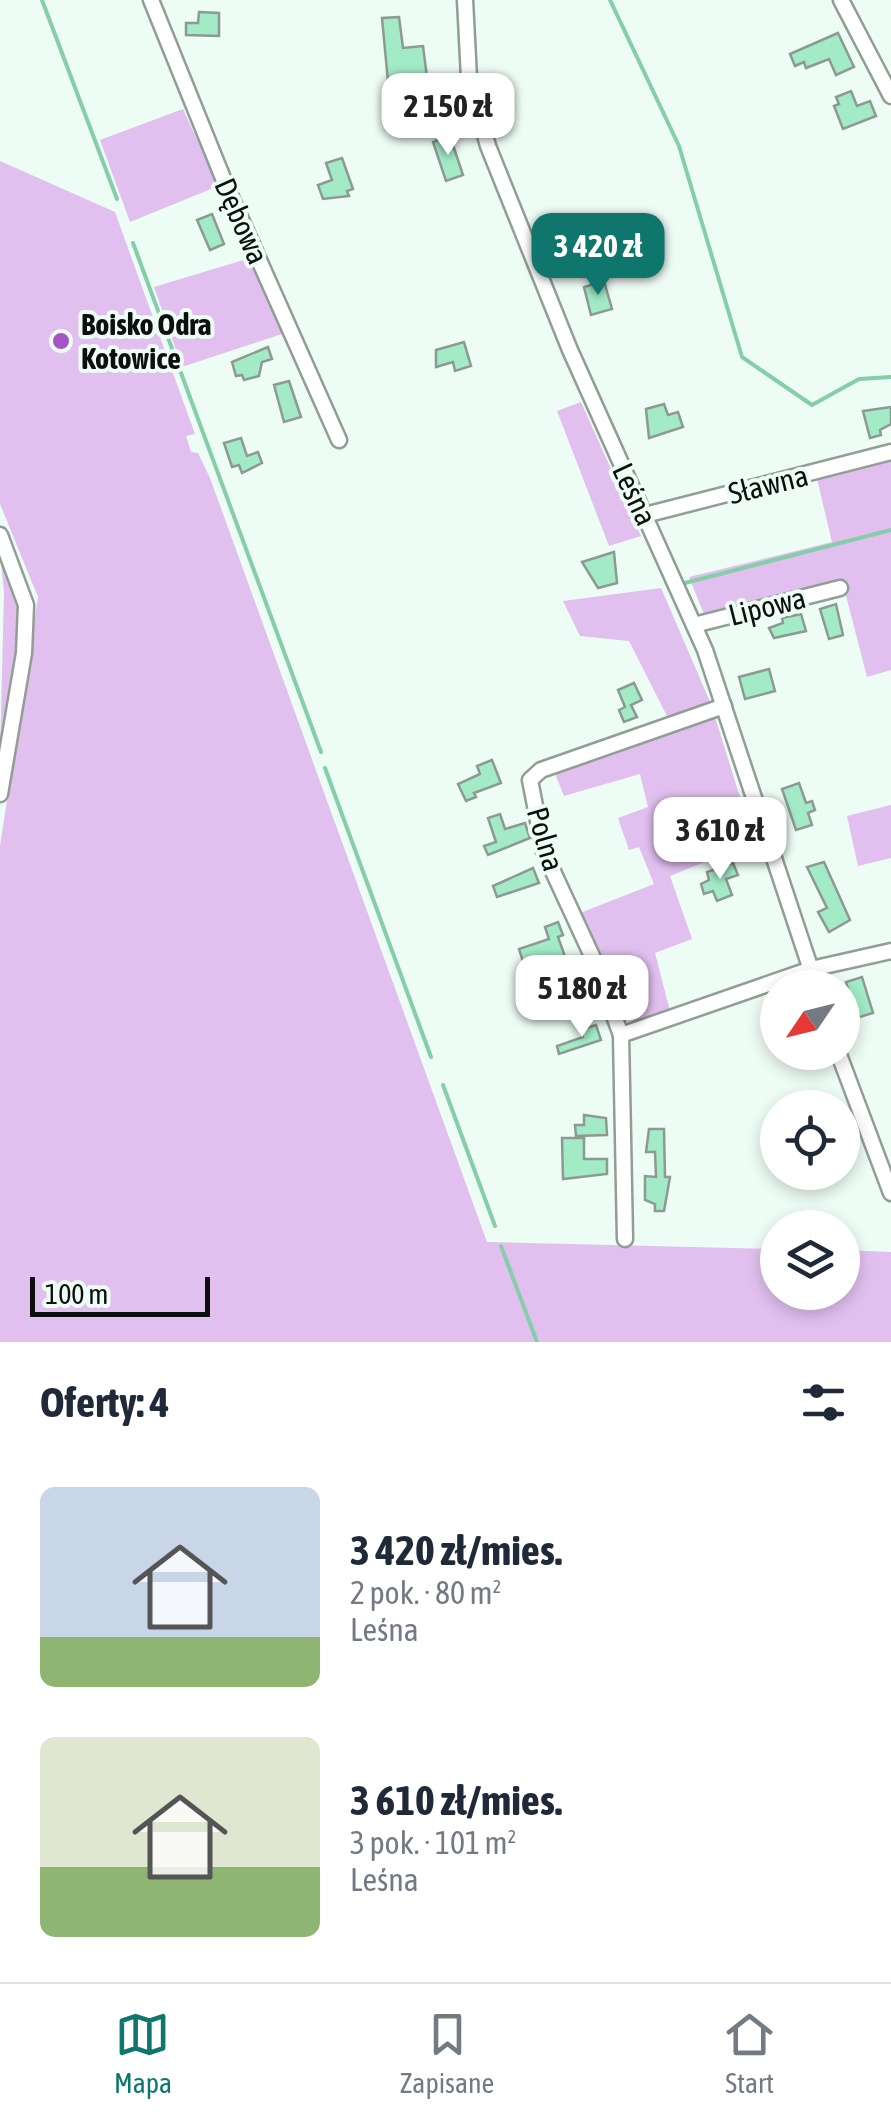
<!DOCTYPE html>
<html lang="pl">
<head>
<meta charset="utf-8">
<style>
  :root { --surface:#fff; --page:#f2f2f3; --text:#1f2937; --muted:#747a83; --line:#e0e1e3; --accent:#0f766e }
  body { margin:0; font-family:"Asap Condensed",sans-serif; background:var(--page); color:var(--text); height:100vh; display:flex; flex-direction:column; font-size:38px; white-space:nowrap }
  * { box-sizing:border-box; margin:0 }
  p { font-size:32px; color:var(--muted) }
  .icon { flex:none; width:55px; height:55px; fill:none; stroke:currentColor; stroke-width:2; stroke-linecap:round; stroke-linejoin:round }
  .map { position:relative; height:1342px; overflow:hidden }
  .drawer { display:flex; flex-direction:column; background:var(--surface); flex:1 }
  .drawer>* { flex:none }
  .needle { width:65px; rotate:235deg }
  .buttons { position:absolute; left:760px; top:970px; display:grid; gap:20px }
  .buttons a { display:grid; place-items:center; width:100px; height:100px; border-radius:50%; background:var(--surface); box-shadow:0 5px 15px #0003; font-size:50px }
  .scale { position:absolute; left:30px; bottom:25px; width:180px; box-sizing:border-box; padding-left:10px; border:5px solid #0b0f0d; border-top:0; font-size:28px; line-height:35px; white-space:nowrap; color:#0b0f0d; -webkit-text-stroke:8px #edfcf4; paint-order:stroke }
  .price { position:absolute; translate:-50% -85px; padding:0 22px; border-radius:20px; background:#fff; color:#222; font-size:32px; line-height:65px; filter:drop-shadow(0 2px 5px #0008) }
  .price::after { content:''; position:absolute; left:50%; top:60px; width:30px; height:22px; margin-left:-15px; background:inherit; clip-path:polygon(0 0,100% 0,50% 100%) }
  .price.active { background:var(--accent); color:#fff }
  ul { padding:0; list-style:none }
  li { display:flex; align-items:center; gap:30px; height:250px; padding:0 40px }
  li span { display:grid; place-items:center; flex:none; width:280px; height:200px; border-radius:15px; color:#555 }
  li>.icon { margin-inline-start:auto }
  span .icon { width:120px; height:120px; fill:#fffc; stroke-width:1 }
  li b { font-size:42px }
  h2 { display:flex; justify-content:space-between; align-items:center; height:120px; padding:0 40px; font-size:42px }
  .dock { display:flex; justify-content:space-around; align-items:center; height:140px; border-top:2px solid var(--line); background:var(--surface); font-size:28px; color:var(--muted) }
  .dock a { display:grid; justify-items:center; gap:5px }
  .dock .active { color:var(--accent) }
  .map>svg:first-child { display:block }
</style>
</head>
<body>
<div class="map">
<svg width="891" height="1342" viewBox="0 0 891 1342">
  <rect width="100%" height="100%" fill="#edfcf4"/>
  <g fill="#e1c0f0">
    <path d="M183,109L215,179L211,189L130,222L100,140Z"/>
    <path d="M0,161L115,212L195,434L186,436L191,452L198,453L210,478L487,1242L777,1249L778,1292H842L843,1250L891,1252V1342H0V846L38,597L0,504Z"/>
    <path d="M250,258L282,334L182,367L154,287Z"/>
    <path d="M581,402L641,536L609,546L557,411Z"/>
    <path d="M891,461V670L867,677L843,584L704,614L689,577L832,542L817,479Z"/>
    <path d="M0,552L17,592L20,626L0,753L4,592Z"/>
    <path d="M661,588L711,704L670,722L629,641L580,636L563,601Z"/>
    <path d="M715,717L754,842L670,876L692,939L655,953L670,1011L638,1022L624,1018L580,913L654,884L639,847L629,850L618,818L648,807L640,774L564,796L554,771Z"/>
    <path d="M891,805V858L858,866L847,816Z"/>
  </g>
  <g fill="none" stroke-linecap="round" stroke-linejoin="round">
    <g stroke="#86cdaa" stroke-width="4">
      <path d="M42,0L117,199"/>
      <path d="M610,0L679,146L742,357L812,405L859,379L891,377"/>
      <path d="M133,243L321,752"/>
      <path d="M685,583L891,530"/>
      <path d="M325,768L431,1057"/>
      <path d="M443,1085L495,1226"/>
      <path d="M501,1246L537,1342"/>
    </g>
  </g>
  <g fill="#a2ebc6" stroke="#8d9a93" stroke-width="2.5">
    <path d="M199,12L219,13V36L186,35V23H198Z"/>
    <path d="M399,17L403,48L423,46L427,77L401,79L402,91L389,92L382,18Z"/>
    <path d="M838,33L854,67L836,75L829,59L806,68L804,62L795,66L790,54Z"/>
    <path d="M851,91L857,106L870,101L876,116L843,129L834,106L839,104L836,97Z"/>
    <path d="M450,136L463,175L446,181L433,142Z"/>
    <path d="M342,158L353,189L347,191L349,196L323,199L318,185L332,180L326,163Z"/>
    <path d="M212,214L224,244L210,250L197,220Z"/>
    <path d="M604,281L612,309L591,315L584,287Z"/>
    <path d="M464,342L471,366L455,371L453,362L436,367V350Z"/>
    <path d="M268,347L272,359L262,362L259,376L244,380L242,375L236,376L232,362Z"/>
    <path d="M289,381L301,417L284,422L274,385Z"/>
    <path d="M664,404L668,415L678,412L683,427L649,438L646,409Z"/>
    <path d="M891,407V424L880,430L881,435L870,438L863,411Z"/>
    <path d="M241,438L247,456L258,452L262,463L242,473L239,465L232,467L224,443Z"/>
    <path d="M614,552L617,583L598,588L582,562Z"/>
    <path d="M836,604L843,635L829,639L820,609Z"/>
    <path d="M801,614L806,631L774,638L769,628L783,623L782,618Z"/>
    <path d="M769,669L775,691L745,699L739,677Z"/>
    <path d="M634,683L642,700L631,705L637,717L624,722L619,710L625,707L618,690Z"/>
    <path d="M492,760L501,783L474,793L476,797L466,801L458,784L480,774L477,766Z"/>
    <path d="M799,783L806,803L812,801L815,810L808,813L812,825L796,830L782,789Z"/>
    <path d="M500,814L505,829L525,823L530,838L488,855L484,846L496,842L488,818Z"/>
    <path d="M824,862L850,920L829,932L818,912L827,908L807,867Z"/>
    <path d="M733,863L738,875L726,879L732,895L717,901L713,891L704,894L701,884L709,880L707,872Z"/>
    <path d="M533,868L539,883L497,897L493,886Z"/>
    <path d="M558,922L563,935L558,937L567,962L526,971L519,949L549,939L545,927Z"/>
    <path d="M862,977L873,1013L856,1018L858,1026L848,1029L842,1011L854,1008L846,982Z"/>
    <path d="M596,1025L601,1040L559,1054L557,1046L583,1037L580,1030Z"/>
    <path d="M584,1115L606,1118L607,1135L576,1136L575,1125H584Z"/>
    <path d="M649,1129H664L665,1177H670L664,1211H655V1204L645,1200V1176L656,1177L655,1152H646Z"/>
    <path d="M562,1138H584V1159H607V1174L563,1179Z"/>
  </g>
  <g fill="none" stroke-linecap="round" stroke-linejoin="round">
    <g stroke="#919e96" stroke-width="19">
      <g id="minor">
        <path d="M151,0L227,188L339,440"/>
        <path d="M465,0L469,78L488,146L570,350L705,650L817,988"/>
        <path d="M841,0L891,96"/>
        <path d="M645,515L891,452"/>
        <path d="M0,535L26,605L24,653L0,794"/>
        <path d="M694,625L840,588"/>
        <path d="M621,1035L592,956L544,852L530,780L541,770L724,706"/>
        <path d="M838,1052L891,1193"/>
        <path d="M625,1239L621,1035L811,969L891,951"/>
      </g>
    </g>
    <use href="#minor" stroke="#fff" stroke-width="14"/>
  </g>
  <circle fill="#a454c5" stroke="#edfcf4" stroke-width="4" cx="61" cy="341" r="10"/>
  <g text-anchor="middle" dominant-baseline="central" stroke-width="8" stroke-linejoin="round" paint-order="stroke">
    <g font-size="30" fill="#0b0f0d" stroke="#edfcf4">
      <text transform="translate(242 221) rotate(66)">Dębowa</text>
      <text transform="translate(768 484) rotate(-14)">Sławna</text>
      <text transform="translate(635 494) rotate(65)">Leśna</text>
      <text transform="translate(767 606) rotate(-14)">Lipowa</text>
      <text transform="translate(546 839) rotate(74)">Polna</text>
    </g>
    <g font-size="30" font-weight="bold" fill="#0b0f0d" stroke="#edfcf4" text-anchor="start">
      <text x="81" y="324">Boisko Odra<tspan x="81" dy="34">Kotowice</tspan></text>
    </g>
  </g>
</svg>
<div class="buttons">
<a><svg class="needle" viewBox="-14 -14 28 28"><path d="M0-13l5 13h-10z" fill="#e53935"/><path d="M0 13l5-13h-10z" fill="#747a83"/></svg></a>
<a><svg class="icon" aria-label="locate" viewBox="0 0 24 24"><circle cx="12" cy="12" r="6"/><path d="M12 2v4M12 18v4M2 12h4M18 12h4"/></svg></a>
<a><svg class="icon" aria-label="layers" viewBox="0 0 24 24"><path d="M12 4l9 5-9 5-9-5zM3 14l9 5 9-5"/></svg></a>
</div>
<div class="scale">100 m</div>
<b class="price" style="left:448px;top:158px">2 150 zł</b>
<b class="price active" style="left:598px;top:298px">3 420 zł</b>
<b class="price" style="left:720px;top:882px">3 610 zł</b>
<b class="price" style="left:582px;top:1040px">5 180 zł</b>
</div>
<section class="drawer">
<h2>Oferty: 4<svg class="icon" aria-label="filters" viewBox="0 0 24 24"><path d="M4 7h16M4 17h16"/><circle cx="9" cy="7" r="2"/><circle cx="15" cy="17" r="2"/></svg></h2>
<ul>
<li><span style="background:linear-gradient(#c9d6e8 75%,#8fb573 0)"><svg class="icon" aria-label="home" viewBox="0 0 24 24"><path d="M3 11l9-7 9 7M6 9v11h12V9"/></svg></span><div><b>3 420 zł/mies.</b><p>2 pok. · 80 m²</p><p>Leśna</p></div></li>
<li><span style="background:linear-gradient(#dfe7d0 65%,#8fb573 0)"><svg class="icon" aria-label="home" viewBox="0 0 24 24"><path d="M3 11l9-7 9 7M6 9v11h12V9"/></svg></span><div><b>3 610 zł/mies.</b><p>3 pok. · 101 m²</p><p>Leśna</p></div></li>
</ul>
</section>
<nav class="dock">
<a class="active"><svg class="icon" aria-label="map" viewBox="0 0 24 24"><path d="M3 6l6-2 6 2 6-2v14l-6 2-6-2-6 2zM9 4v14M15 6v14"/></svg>Mapa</a>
<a><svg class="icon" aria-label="saved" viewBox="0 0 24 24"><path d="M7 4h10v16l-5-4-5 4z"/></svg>Zapisane</a>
<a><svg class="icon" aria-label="home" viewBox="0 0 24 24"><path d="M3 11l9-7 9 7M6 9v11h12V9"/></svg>Start</a>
</nav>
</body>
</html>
